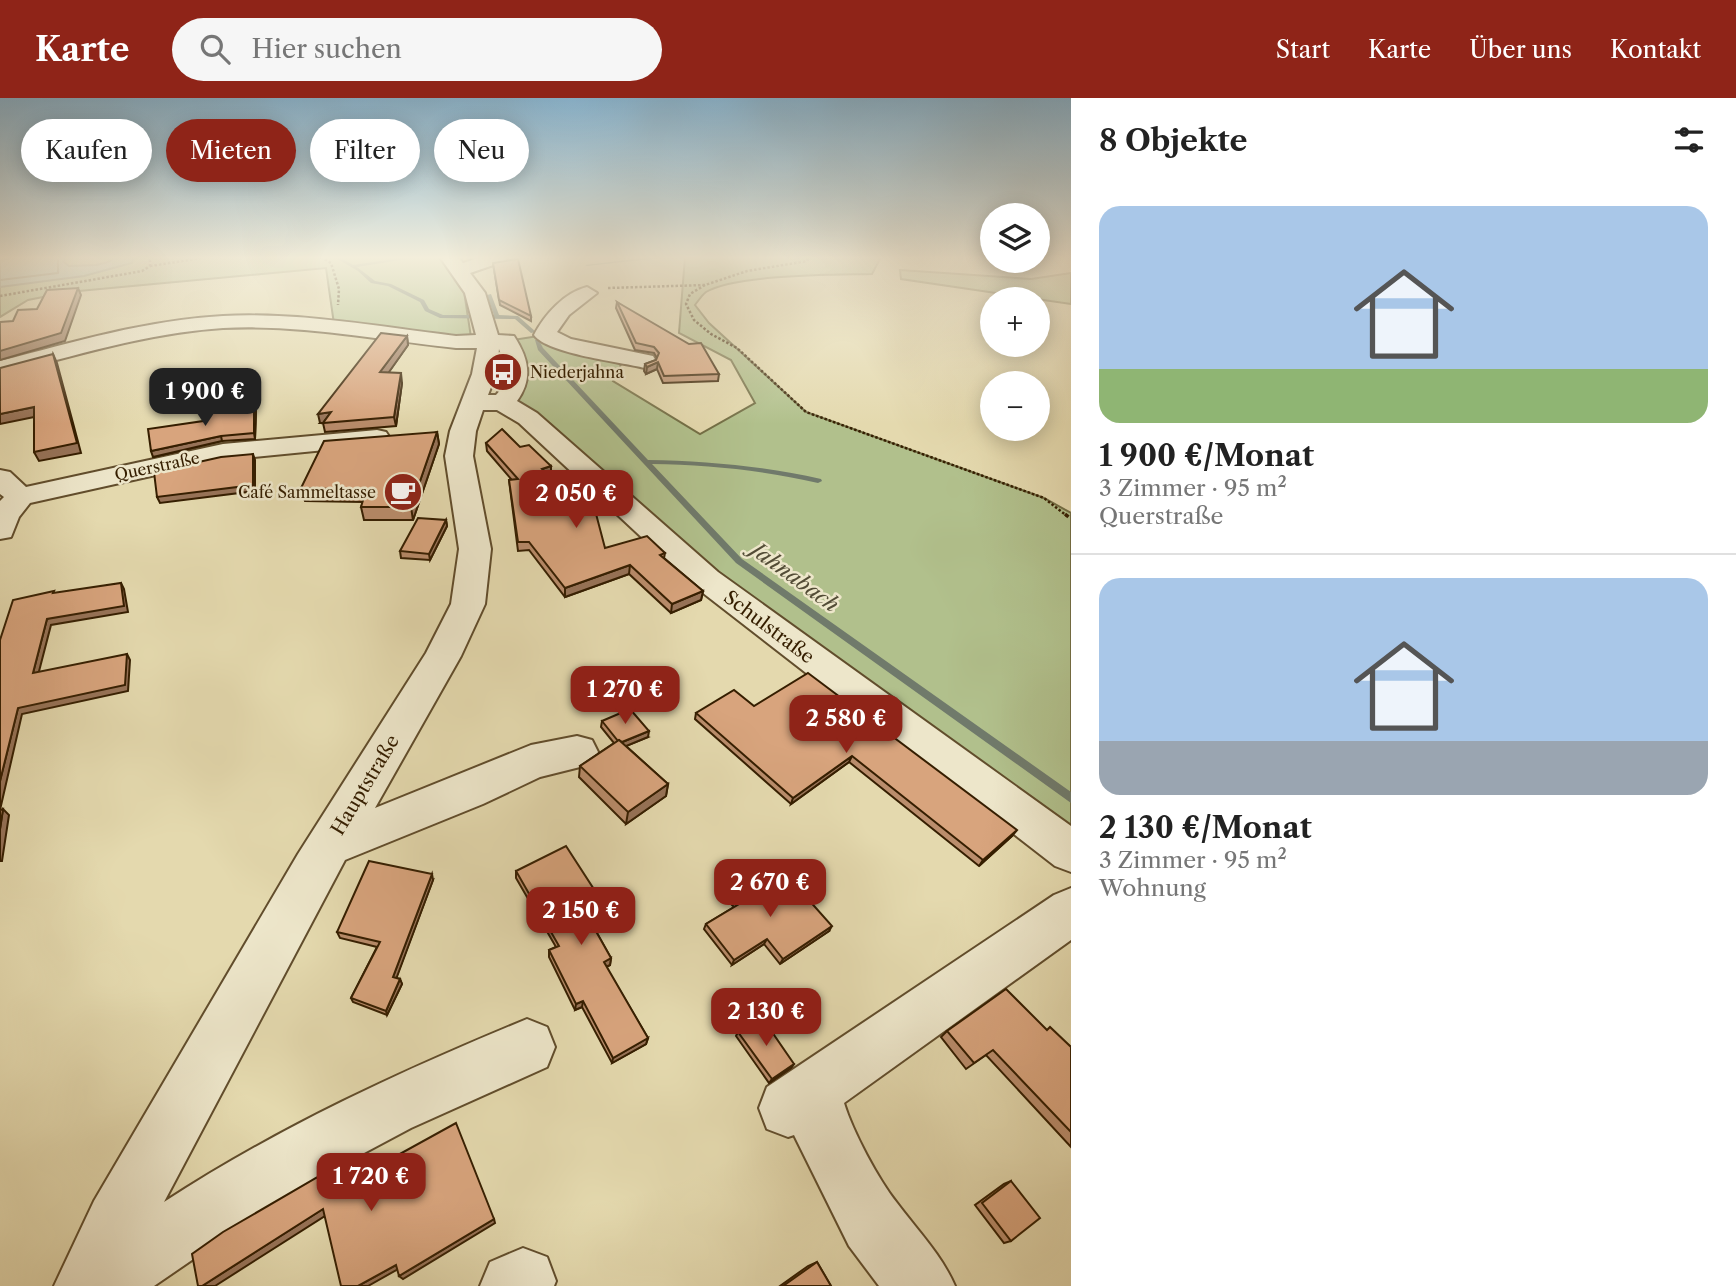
<!DOCTYPE html>
<html lang="de">
<head>
<meta charset="utf-8">
<style>
  :root { --surface:#fff; --page:#f6f6f6; --text:#222; --muted:#767676; --line:#e0e0e0; --accent:#8f2418 }
  body { margin:0; font-family:"Libre Caslon Text",serif; background:var(--page); color:var(--text); height:100vh; display:flex; flex-direction:column; font-size:26px; white-space:nowrap }
  * { box-sizing:border-box; margin:0 }
  p { font-size:23px; color:var(--muted) }
  .icon { flex:none; width:38px; height:38px; fill:none; stroke:currentColor; stroke-width:2; stroke-linecap:round; stroke-linejoin:round }
  .map { position:relative; flex:1; overflow:hidden }
  .panel { display:flex; flex-direction:column; background:var(--surface); width:665px }
  .panel>* { flex:none }
  .guide { position:absolute; left:21px; top:21px; width:665px; height:63px; display:flex; gap:14px }
  .buttons { position:absolute; left:980px; top:105px; display:grid; gap:14px }
  .buttons a { display:grid; place-items:center; width:70px; height:70px; border-radius:50%; background:var(--surface); box-shadow:0 4px 18px #0003; font-size:35px }
  .price { position:absolute; translate:-50% -60px; padding:0 16px; border-radius:14px; background:var(--accent); color:#fff; font-size:23px; line-height:46px; filter:drop-shadow(0 2px 4px #0008) }
  .price::after { content:''; position:absolute; left:50%; top:42px; width:21px; height:16px; margin-left:-10px; background:inherit; clip-path:polygon(0 0,100% 0,50% 100%) }
  .price.selected { background:#222; color:#fff }
  ul { padding:0; list-style:none }
  li { display:grid; align-content:center; gap:14px; height:371px; padding:0 28px }
  li+li { border-top:2px solid var(--line) }
  li span { display:grid; place-items:center; height:217px; border-radius:21px; color:#555 }
  li>.icon { margin-inline-start:auto }
  span .icon { width:126px; height:126px; fill:#fffc; stroke-width:1 }
  li b { font-size:30px }
  h2 { display:flex; justify-content:space-between; align-items:center; height:84px; padding:0 28px; font-size:30px }
  .pill { padding:0 24px; border-radius:32px; background:var(--surface); box-shadow:0 4px 18px #0003; font-size:24px; line-height:63px }
  .pill.selected { background:var(--accent); color:#fff }
  header { display:flex; align-items:center; gap:42px; box-sizing:border-box; height:98px; padding:0 35px; background:var(--accent); color:#fff }
  header strong { font-size:33px }
  nav { display:flex; gap:38px; margin-inline-start:auto; font-size:24px }
  .search { width:490px; height:63px; background:var(--page); display:flex; align-items:center; gap:18px; box-sizing:border-box; padding:0 24px; border-radius:38px; color:var(--muted); font-size:26px }
  main { display:flex; flex:1; min-height:0 }
  .map>svg:first-child { display:block }
</style>
</head>
<body>
<header>
<strong>Karte</strong>
<div class="search"><svg class="icon" aria-label="search" viewBox="0 0 24 24"><circle cx="10" cy="10" r="6"/><path d="M15 15l6 6"/></svg>Hier suchen</div>
<nav><a>Start</a><a>Karte</a><a>Über uns</a><a>Kontakt</a></nav>
</header>
<main>
<div class="map">
<svg width="1071" height="1188" viewBox="0 0 1071 1188">
  <rect width="100%" height="100%" fill="#e4d9ae"/>
  <filter id="stains"><feTurbulence type="fractalNoise" baseFrequency=".00286" numOctaves="4"/><feColorMatrix values="0 0 0 0 .2 0 0 0 0 .09 0 0 0 0 .02 0 0 0 .5 -.17"/></filter>
  <radialGradient id="worn" r=".72"><stop offset=".6" stop-color="#630" stop-opacity="0"/><stop offset="1" stop-color="#630" stop-opacity=".3"/></radialGradient>
  <g fill="#b1c08c" stroke="#736f46" stroke-width="2">
    <path d="M0,159H441L463,187L471,239L462,242L334,226L326,170L68,194L28,202L0,219Z"/>
    <path d="M685,159H881L872,176C835,177 736,176 706,194C702,197 698,203 695,207L709,225L806,314L1044,400L1071,415V754L502,305L514,293L506,243L545,237L625,258L613,283L700,336L755,305L731,262L679,235Z"/>
    <path d="M900,172L1031,181L1071,175V206L901,181Z"/>
  </g>
  <path fill="#98b8b3" stroke="#707a6b" stroke-width="2" d="M15,159H67L64,164L69,168L96,167L108,164L116,159H134L132,165L84,178L0,189V162Z"/>
  <g fill="none" stroke-linecap="round" stroke-linejoin="round">
    <path stroke="#666b5a" stroke-width="2" d="M0,182L58,175V159"/>
    <g fill="#707a6b" fill-rule="evenodd">
      <path d="M334,159H340L353,167L406,159H419L357,169L375,183L391,186L424,202L429,211L443,217H494L487,197L491,196L499,217L518,218L536,234L531,235L515,221L440,220L425,213L420,204L388,188L371,185L358,173Z"/>
      <path d="M652,159H669L587,168L585,167Z"/>
      <path d="M535,242H539L543,250L648,362C706,363 764,368 821,381L822,383L818,385C763,372 708,367 652,366L742,461L1071,694V705L736,465L538,252Z"/>
    </g>
    <g stroke="#614d2c" stroke-width="4">
      <g id="minor">
        <path d="M440,159H458L463,165L481,159H508L505,163L470,175L485,195L498,237L514,238C529,261 533,281 517,303L537,315L718,474L1071,728V774L1055,768L694,488L519,325L497,312H483L476,333L473,358L491,451L485,506L461,558L375,710L531,647L577,638L592,642L598,654L592,666L540,679L483,706L345,762L164,1104C279,1029 401,973 527,921L547,929L555,949L547,969L411,1030L336,1070L262,1114L154,1188H54L94,1103L298,756L426,555L451,506L459,451L445,358L450,333L472,276L477,250H456C380,242 300,226 223,230C147,235 74,258 0,277V263C74,244 147,222 223,218C300,214 380,229 456,238L476,237L465,195ZM499,251C506,268 509,283 496,297H488L496,276Z"/>
        <path d="M587,189L597,195L569,217L557,234L571,241L653,258L656,263L653,268L645,270C621,264 548,256 534,237C545,216 564,195 587,189Z"/>
        <path d="M377,332L386,334L390,340L386,346L223,362L30,405L19,419L11,439L0,441V403L4,399L0,396V372L10,374L26,389L223,346Z"/>
        <path d="M1071,790V842L844,1005C853,1034 878,1081 897,1105C918,1133 941,1156 955,1188H879L849,1148L794,1037L788,1039L767,1031L759,1010L767,989L1054,797Z"/>
        <path d="M523,1150L547,1159L556,1183L554,1188H480L490,1164Z"/>
      </g>
    </g>
    <g stroke="#351e00" stroke-width="2.5" stroke-dasharray="2.5 2" stroke-linecap="butt">
      <path d="M321,159L331,165L339,191L338,207"/>
      <path d="M150,168L208,159"/>
      <path d="M705,187L690,196L686,206L694,222L711,236L737,250L806,314L1044,400L1067,418"/>
      <path d="M608,190L705,187L747,173L807,163L809,159"/>
      <path d="M0,198L142,173L150,168V159"/>
    </g>
    <path stroke="#351e00" stroke-width="3.5" stroke-dasharray="4.5 3.5" stroke-linecap="butt" d="M1065,416L1071,421"/>
    <use href="#minor" fill="#ede6ca" fill-rule="evenodd"/>
  </g>
  <g fill="#ba8d6c" stroke="#351e00" stroke-width="2">
    <path d="M493,165L531,218V223L500,207Z"/>
    <path d="M617,204L719,276L718,283L663,285L657,271L646,276L644,273L645,266L656,262L657,260L654,255L635,252L616,210Z"/>
    <path d="M407,238L408,247L388,275L402,285L396,328L325,334L323,325H320Z"/>
    <path d="M256,313L255,341L222,343L153,359L203,323Z"/>
    <path d="M437,334L439,346L413,422H364L361,409L363,404L305,403L301,390Z"/>
    <path d="M486,345L520,349L551,368V377H548L605,450L665,455L664,460L703,493L701,502L671,515L629,476L565,499L529,452L518,453L510,390L509,382L511,381L487,353Z"/>
    <path d="M446,422L447,428L430,462L401,460L400,453Z"/>
    <path d="M754,608L1012,738L979,768L849,664L791,706L695,621L696,615Z"/>
    <path d="M602,623L648,639L626,648L668,686L666,698L626,726L579,679L580,668L614,645L601,629Z"/>
    <path d="M516,773L597,796L596,803L583,810L611,860L610,867L606,869L648,940L646,946L612,965L582,909L575,912L549,859V852L556,849L516,780Z"/>
    <path d="M433,782L396,880L400,881L402,886L387,917L353,904L351,900L377,849L340,840L337,834Z"/>
    <path d="M735,802L829,833L780,866L764,846L732,867L704,831L706,826L734,809L732,807Z"/>
    <path d="M1047,932L1071,949V1049L986,957L966,971L941,939L947,933Z"/>
    <path d="M738,934L794,966L791,970L769,985L736,938Z"/>
    <path d="M1011,1083V1143L1004,1145L975,1107L1004,1086Z"/>
    <path d="M817,1164L831,1188H780L808,1168Z"/>
  </g>
  <g fill="#977358" stroke="#351e00" stroke-width="2">
    <path d="M78,190L81,197L65,243L0,262V253Z"/>
    <path d="M407,238L408,247L382,284L380,274Z"/>
    <path d="M53,256L57,265L81,355L39,363L34,354Z"/>
    <path d="M658,264L657,271L646,276L647,269Z"/>
    <path d="M401,275L402,285L396,328L394,319Z"/>
    <path d="M254,307L256,313L255,341L254,335Z"/>
    <path d="M34,309L39,318L0,326V316Z"/>
    <path d="M331,314L323,325H320L318,316Z"/>
    <path d="M437,334L439,346L413,422L411,409Z"/>
    <path d="M221,338L222,343L153,359L151,353Z"/>
    <path d="M253,356L255,362V393L160,405L157,399Z"/>
    <path d="M551,368V377L541,379L542,371Z"/>
    <path d="M446,422L447,428L430,462L429,456Z"/>
    <path d="M630,467L629,476L565,499V490Z"/>
    <path d="M121,485L124,491L128,514L51,527L37,581L33,575L47,521Z"/>
    <path d="M703,493L701,502L671,515L672,506Z"/>
    <path d="M127,556L130,562L128,593L22,616L0,712V683L18,610Z"/>
    <path d="M649,633L648,639L619,651L620,645Z"/>
    <path d="M852,658L849,664L791,706L793,700Z"/>
    <path d="M668,686L666,698L626,726L628,714Z"/>
    <path d="M3,711L9,717L2,763H0V731Z"/>
    <path d="M1017,732L1012,738L979,768L983,762Z"/>
    <path d="M432,776L433,782L395,884L393,879Z"/>
    <path d="M597,796L596,803L580,812V805Z"/>
    <path d="M832,828L829,833L780,866L783,861Z"/>
    <path d="M767,841L764,846L732,867L734,862Z"/>
    <path d="M611,860L610,867L602,871L604,864Z"/>
    <path d="M400,881L402,886L387,917L386,913Z"/>
    <path d="M583,903L582,909L575,912L576,906Z"/>
    <path d="M648,940L646,946L612,965L613,960Z"/>
    <path d="M794,966L791,970L769,985L772,981Z"/>
    <path d="M355,1061L360,1066L364,1083L360,1078Z"/>
    <path d="M323,1111L328,1116L215,1188H202Z"/>
    <path d="M494,1121L495,1125L403,1181L399,1178Z"/>
    <path d="M396,1167L400,1170L368,1188H358Z"/>
  </g>
  <g fill="#d8a47d" stroke="#351e00" stroke-width="2">
    <path d="M518,161L531,218L499,202L493,165Z"/>
    <path d="M78,190L61,235L0,253V224L13,223L18,212L37,211L47,192Z"/>
    <path d="M617,204L689,246L701,245L719,276L664,278L658,264L647,269L645,266L656,262L659,255L654,249L636,245Z"/>
    <path d="M381,235L407,238L380,274L401,275L394,319L323,325L331,314L318,316Z"/>
    <path d="M53,256L77,345L34,354V309L0,316V270Z"/>
    <path d="M254,307V335L221,338L151,353L148,331L203,323L205,312Z"/>
    <path d="M502,331L520,349L529,347L551,368L542,371L583,412H595L605,450L647,438L665,455L660,457L703,493L672,506L630,467L565,490L529,444H518L509,382L518,381L486,345Z"/>
    <path d="M437,334L411,409H361L366,392L301,390L324,343Z"/>
    <path d="M253,356V387L157,399L154,374L221,359Z"/>
    <path d="M418,420L446,422L429,456L400,453Z"/>
    <path d="M121,485L124,508L47,521L33,575L127,556L125,587L18,610L0,683V542L13,502L54,493L53,495Z"/>
    <path d="M808,575L1017,732L983,762L852,658L793,700L696,615L734,592L754,608Z"/>
    <path d="M630,611L649,633L622,644L619,642L618,643L602,623Z"/>
    <path d="M619,642L668,686L628,714L580,668Z"/>
    <path d="M3,711L0,731V712Z"/>
    <path d="M566,748L597,796L580,805L611,860L604,864L648,940L613,960L583,903L576,906L549,852L559,848L516,773Z"/>
    <path d="M369,763L432,776L393,879L400,881L386,913L351,900L380,844L337,834Z"/>
    <path d="M783,773L832,828L783,861L767,841L734,862L706,826L739,806L735,802Z"/>
    <path d="M1006,891L1047,932L1050,929L1071,949V1034L993,952L974,965L947,933Z"/>
    <path d="M761,918L794,966L772,981L738,934Z"/>
    <path d="M456,1025L494,1121L399,1178L396,1167L358,1188H341L323,1111L202,1188H198L192,1156L223,1134L316,1080L355,1061L360,1078Z"/>
    <path d="M1011,1083L1040,1120L1011,1143L982,1105Z"/>
    <path d="M817,1164L831,1188H783Z"/>
  </g>
  <linearGradient id="sky" x2="0" y2="1"><stop stop-color="#88b6d3"/><stop offset="0.49" stop-color="#f3eedb"/><stop offset="1" stop-color="#f3eedb" stop-opacity="0"/></linearGradient>
  <rect width="1071" height="326" fill="url(#sky)"/>
  <defs>
    <g id="bus-disc" transform="scale(2.0125)"><circle r="9.5" fill="#8f2418" stroke="#ede6ca"/><path d="M-5-6H5V4H4V6H2V4H-2V6H-4V4H-5ZM-3.5-4V0h7V-4ZM-3.5 1.2v1.5H-2V1.2ZM2 1.2v1.5H3.5V1.2Z" fill="#fff"/></g>
    <g id="cafe-disc" transform="scale(2.0125)"><circle r="9.5" fill="#8f2418" stroke="#ede6ca"/><path d="M-5.5-4.5H6V0H3Q3 3.5 0 3.5H-2.5Q-5.5 3.5-5.5 0ZM3-3.2v2h1.7v-2ZM-6 4.5H4V6H-6Z" fill="#fff"/></g>
  </defs>
  <g fill-rule="evenodd">
    <use href="#bus-disc" x="503" y="274"/>
    <use href="#cafe-disc" x="403" y="394"/>
  </g>
  <g text-anchor="middle" dominant-baseline="central" stroke-width="5" stroke-linejoin="round" paint-order="stroke">
    <g font-size="16" fill="#351e00" stroke="#ede6ca" text-anchor="start">
      <text x="530" y="274">Niederjahna</text>
      <text x="376" y="394" text-anchor="end">Café Sammeltasse</text>
    </g>
    <g font-size="16" fill="#351e00" stroke="#ede6ca">
      <text transform="translate(157 368) rotate(-12)">Querstraße</text>
    </g>
    <g font-size="19" fill="#351e00" stroke="#ede6ca">
      <text transform="translate(769 529) rotate(37)">Schulstraße</text>
      <text transform="translate(365 687) rotate(-59)">Hauptstraße</text>
    </g>
    <g font-size="21" font-style="italic" fill="#534c36" stroke="#ede6ca">
      <text transform="translate(795 479) rotate(36)">Jahnabach</text>
    </g>
  </g>
  <rect width="100%" height="100%" filter="url(#stains)"/>
  <rect width="100%" height="100%" fill="url(#worn)"/>
</svg>
<div class="buttons">
<a><svg class="icon" aria-label="layers" viewBox="0 0 24 24"><path d="M12 4l9 5-9 5-9-5zM3 14l9 5 9-5"/></svg></a>
<a>+</a>
<a>−</a>
</div>
<b class="price selected" style="left:205px;top:330px">1 900 €</b>
<b class="price" style="left:576px;top:432px">2 050 €</b>
<b class="price" style="left:625px;top:628px">1 270 €</b>
<b class="price" style="left:846px;top:657px">2 580 €</b>
<b class="price" style="left:770px;top:821px">2 670 €</b>
<b class="price" style="left:581px;top:849px">2 150 €</b>
<b class="price" style="left:766px;top:950px">2 130 €</b>
<b class="price" style="left:371px;top:1115px">1 720 €</b>
<div class="guide">
<a class="pill">Kaufen</a>
<a class="pill selected">Mieten</a>
<a class="pill">Filter</a>
<a class="pill">Neu</a>
</div>
</div>
<section class="panel">
<h2>8 Objekte<svg class="icon" aria-label="filters" viewBox="0 0 24 24"><path d="M4 7h16M4 17h16"/><circle cx="9" cy="7" r="2"/><circle cx="15" cy="17" r="2"/></svg></h2>
<ul>
<li><span style="background:linear-gradient(#a9c7e8 75%,#8fb573 0)"><svg class="icon" aria-label="home" viewBox="0 0 24 24"><path d="M3 11l9-7 9 7M6 9v11h12V9"/></svg></span><div><b>1 900 €/Monat</b><p>3 Zimmer · 95 m²</p><p>Querstraße</p></div></li>
<li><span style="background:linear-gradient(#a9c7e8 75%,#9aa5b1 0)"><svg class="icon" aria-label="home" viewBox="0 0 24 24"><path d="M3 11l9-7 9 7M6 9v11h12V9"/></svg></span><div><b>2 130 €/Monat</b><p>3 Zimmer · 95 m²</p><p>Wohnung</p></div></li>
</ul>
</section>
</main>
</body>
</html>
